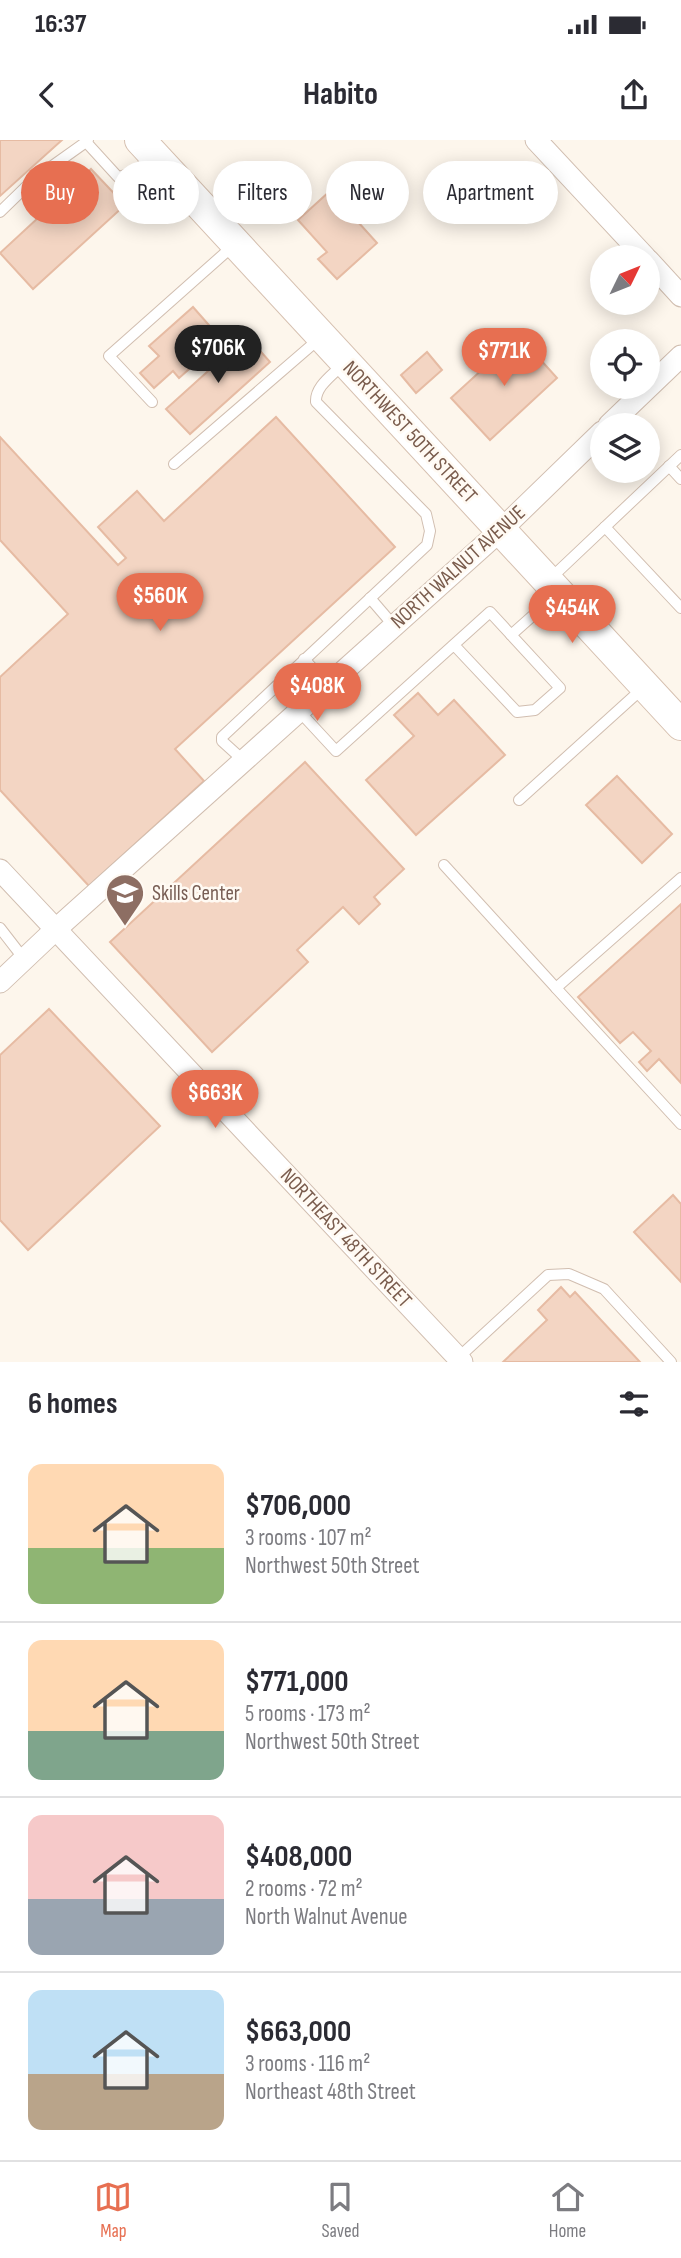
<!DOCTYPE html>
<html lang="en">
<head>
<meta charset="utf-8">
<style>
  :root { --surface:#fff; --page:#f7f7f7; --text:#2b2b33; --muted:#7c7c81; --line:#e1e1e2; --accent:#e76f51 }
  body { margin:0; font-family:"Sofia Sans Condensed",sans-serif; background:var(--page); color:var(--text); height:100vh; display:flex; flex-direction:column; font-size:26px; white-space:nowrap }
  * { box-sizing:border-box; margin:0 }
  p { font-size:23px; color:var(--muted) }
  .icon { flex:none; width:38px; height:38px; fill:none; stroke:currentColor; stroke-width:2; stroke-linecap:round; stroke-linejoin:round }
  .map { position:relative; height:1222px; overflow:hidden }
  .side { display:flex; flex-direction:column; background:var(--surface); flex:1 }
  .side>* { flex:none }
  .hud { position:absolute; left:21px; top:21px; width:640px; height:63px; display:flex; gap:14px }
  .needle { width:46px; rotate:47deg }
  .fabs { position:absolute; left:590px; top:105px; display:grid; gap:14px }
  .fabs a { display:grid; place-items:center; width:70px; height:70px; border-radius:50%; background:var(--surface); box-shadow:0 4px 18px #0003; font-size:35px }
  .price { position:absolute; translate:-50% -60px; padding:0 16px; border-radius:24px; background:var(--accent); color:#fff; font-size:23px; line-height:46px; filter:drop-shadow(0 2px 4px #0008) }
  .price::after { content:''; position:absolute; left:50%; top:42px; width:21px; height:16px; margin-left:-10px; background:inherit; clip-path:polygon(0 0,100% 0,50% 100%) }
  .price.selected { background:#222; color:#fff }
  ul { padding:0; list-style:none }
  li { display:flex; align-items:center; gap:21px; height:175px; padding:0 28px }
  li+li { border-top:2px solid var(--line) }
  li span { display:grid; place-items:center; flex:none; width:196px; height:140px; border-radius:14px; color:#555 }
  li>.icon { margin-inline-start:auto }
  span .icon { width:84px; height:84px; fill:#fffc; stroke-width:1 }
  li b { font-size:30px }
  h2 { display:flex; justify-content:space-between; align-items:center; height:84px; padding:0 28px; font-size:30px }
  .tag { padding:0 24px; border-radius:32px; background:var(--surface); box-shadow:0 4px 18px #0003; font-size:24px; line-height:63px }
  .tag.selected { background:var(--accent); color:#fff }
  .status { display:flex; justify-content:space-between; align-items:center; height:49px; padding:0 35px; background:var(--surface); direction:ltr }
  .status svg { height:19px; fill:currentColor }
  header { display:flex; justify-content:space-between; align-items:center; height:91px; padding:0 28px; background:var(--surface); font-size:32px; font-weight:700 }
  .tabs { display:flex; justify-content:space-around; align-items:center; height:98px; border-top:2px solid var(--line); background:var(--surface); font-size:19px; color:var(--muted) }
  .tabs a { display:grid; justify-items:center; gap:4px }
  .tabs .selected { color:var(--accent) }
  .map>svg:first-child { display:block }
</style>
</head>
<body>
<div class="status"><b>16:37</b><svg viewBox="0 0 49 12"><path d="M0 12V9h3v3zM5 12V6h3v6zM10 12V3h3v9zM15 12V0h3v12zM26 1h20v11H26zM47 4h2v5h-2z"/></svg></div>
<header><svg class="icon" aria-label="back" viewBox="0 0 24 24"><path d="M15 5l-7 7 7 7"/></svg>Habito<svg class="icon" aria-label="share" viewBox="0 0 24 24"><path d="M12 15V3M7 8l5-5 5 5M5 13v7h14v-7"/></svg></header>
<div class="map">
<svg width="681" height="1222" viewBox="0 0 681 1222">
  <rect width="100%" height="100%" fill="#fdf6ec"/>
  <g fill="#f3d5c3" stroke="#e6bba3" stroke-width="2">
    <path d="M0,0H62L0,56Z"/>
    <path d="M91,29L125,65L33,149L0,113Z"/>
    <path d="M330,51L377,103L337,139L318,119L327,112L298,80Z"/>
    <path d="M193,167L222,200L179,238L173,231L154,248L140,233L159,216L149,206Z"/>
    <path d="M247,196L270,222L190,294L166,269Z"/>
    <path d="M519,196L557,238L490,300L451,258Z"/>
    <path d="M427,212L442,230L416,253L401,235Z"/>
    <path d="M276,277L395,407L175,609L204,641L89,746L0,650V537L68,474L0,400V297L118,425L126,418L98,387L137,351L164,381Z"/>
    <path d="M418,553L438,575L454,560L505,615L416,695L366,640L414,596L394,575Z"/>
    <path d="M305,622L404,729L374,757L380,764L359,784L343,767L297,810L308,822L212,912L110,802Z"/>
    <path d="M617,636L672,694L642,723L586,665Z"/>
    <path d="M681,764V943L659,919L647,931L639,922L651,911L633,892L620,903L578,857Z"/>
    <path d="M49,869L160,986L28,1110L0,1080V915Z"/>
    <path d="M673,1055L681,1064V1142L634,1092Z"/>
    <path d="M561,1147L570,1157L575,1152L640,1222H503L547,1180L538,1170Z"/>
  </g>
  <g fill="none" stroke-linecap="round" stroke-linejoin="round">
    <g stroke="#d1beb0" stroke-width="12">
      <g id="service">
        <path d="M88,0L86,2L118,37L133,33L153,17"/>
        <path d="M0,72L34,39L86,2"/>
        <path d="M152,262L109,216L234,105"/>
        <path d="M174,324L320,198"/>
        <path d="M669,326L681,339"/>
        <path d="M605,387L681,468"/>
        <path d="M550,439L681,315"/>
        <path d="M370,458L394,486"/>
        <path d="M511,495L556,455"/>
        <path d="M304,519L328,545"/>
        <path d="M299,571L336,611L490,472L560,548L535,570L517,572L454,505"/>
        <path d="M244,621L222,601V597L427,405L430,391L426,374L316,262C315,246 333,235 343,224"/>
        <path d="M519,660L643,548"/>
        <path d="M444,725L556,848"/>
        <path d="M681,738L556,848L681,984"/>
        <path d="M0,788L24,819"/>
        <path d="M458,1218L548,1135L569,1134L604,1149L671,1222"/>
      </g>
    </g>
    <g stroke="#d1beb0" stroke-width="23">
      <g id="minor">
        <path d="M536,0L645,117"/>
        <path d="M648,120L681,156"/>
        <path d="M609,285L681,216"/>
        <path d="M0,730L462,1222"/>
        <path d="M0,842L55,790L501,390L602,292"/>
      </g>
    </g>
    <g stroke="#d6c0b0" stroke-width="32">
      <path id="secondary" d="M140,0L681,585"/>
    </g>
    <use href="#service" stroke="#fff" stroke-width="10"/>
    <use href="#minor" stroke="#fff" stroke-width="21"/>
    <use href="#secondary" stroke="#fff" stroke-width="30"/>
  </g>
  <defs>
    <g id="school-pin" transform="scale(2.0125)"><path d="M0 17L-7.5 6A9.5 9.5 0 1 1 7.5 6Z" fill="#8d6e63" stroke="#fffaf3"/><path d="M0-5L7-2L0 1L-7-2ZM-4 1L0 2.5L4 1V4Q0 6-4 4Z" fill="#fff"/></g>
  </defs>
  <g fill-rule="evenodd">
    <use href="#school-pin" x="125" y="753"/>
  </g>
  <g text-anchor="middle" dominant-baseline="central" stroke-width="5" stroke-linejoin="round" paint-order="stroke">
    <g font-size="21" fill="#7a5c4d" stroke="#fffaf3">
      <text transform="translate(410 292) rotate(47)">NORTHWEST 50TH STREET</text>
      <text transform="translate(458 427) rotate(-42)">NORTH WALNUT AVENUE</text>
      <text transform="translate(346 1098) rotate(47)">NORTHEAST 48TH STREET</text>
    </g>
    <g font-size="21" fill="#785e54" stroke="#fffaf3" text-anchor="start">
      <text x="152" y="753">Skills Center</text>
    </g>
  </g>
</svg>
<div class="fabs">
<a><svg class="needle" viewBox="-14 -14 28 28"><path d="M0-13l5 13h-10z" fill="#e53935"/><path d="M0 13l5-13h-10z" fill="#7c7c81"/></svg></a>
<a><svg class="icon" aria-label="locate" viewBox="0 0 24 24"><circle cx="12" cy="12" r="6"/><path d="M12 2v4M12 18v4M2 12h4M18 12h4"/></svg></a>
<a><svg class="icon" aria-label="layers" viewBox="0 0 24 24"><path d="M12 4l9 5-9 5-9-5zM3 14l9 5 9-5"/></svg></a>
</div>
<b class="price selected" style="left:218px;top:245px">$706K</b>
<b class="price" style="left:504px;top:248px">$771K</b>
<b class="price" style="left:160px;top:493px">$560K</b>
<b class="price" style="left:572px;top:505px">$454K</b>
<b class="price" style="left:317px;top:583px">$408K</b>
<b class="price" style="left:215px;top:990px">$663K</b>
<div class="hud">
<a class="tag selected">Buy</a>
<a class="tag">Rent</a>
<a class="tag">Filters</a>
<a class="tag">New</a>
<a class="tag">Apartment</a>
</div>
</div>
<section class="side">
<h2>6 homes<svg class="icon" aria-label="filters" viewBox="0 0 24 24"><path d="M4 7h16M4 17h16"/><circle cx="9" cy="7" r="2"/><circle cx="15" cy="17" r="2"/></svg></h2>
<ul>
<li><span style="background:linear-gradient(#ffd9b3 60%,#8fb573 0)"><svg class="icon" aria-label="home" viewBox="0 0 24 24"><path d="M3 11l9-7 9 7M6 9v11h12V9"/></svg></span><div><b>$706,000</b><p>3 rooms · 107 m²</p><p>Northwest 50th Street</p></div></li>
<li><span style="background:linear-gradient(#ffd9b3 65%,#7fa58c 0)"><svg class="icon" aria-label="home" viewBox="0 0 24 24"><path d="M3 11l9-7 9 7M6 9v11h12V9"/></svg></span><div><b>$771,000</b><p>5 rooms · 173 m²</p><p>Northwest 50th Street</p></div></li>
<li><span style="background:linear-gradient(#f6c9c9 60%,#9aa5b1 0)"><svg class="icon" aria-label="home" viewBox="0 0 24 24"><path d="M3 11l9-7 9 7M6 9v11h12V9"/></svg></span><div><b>$408,000</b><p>2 rooms · 72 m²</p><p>North Walnut Avenue</p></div></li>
<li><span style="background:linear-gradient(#bfe0f5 60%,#b9a48a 0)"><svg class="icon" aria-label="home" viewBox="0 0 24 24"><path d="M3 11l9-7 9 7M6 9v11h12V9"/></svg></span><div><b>$663,000</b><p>3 rooms · 116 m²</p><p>Northeast 48th Street</p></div></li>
</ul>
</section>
<nav class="tabs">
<a class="selected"><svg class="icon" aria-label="map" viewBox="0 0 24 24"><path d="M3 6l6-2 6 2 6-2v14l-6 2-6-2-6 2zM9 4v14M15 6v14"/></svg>Map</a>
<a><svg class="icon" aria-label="saved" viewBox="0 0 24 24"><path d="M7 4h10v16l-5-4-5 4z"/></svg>Saved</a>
<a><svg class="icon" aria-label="home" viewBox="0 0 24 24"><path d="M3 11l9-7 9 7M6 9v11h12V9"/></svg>Home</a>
</nav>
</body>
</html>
